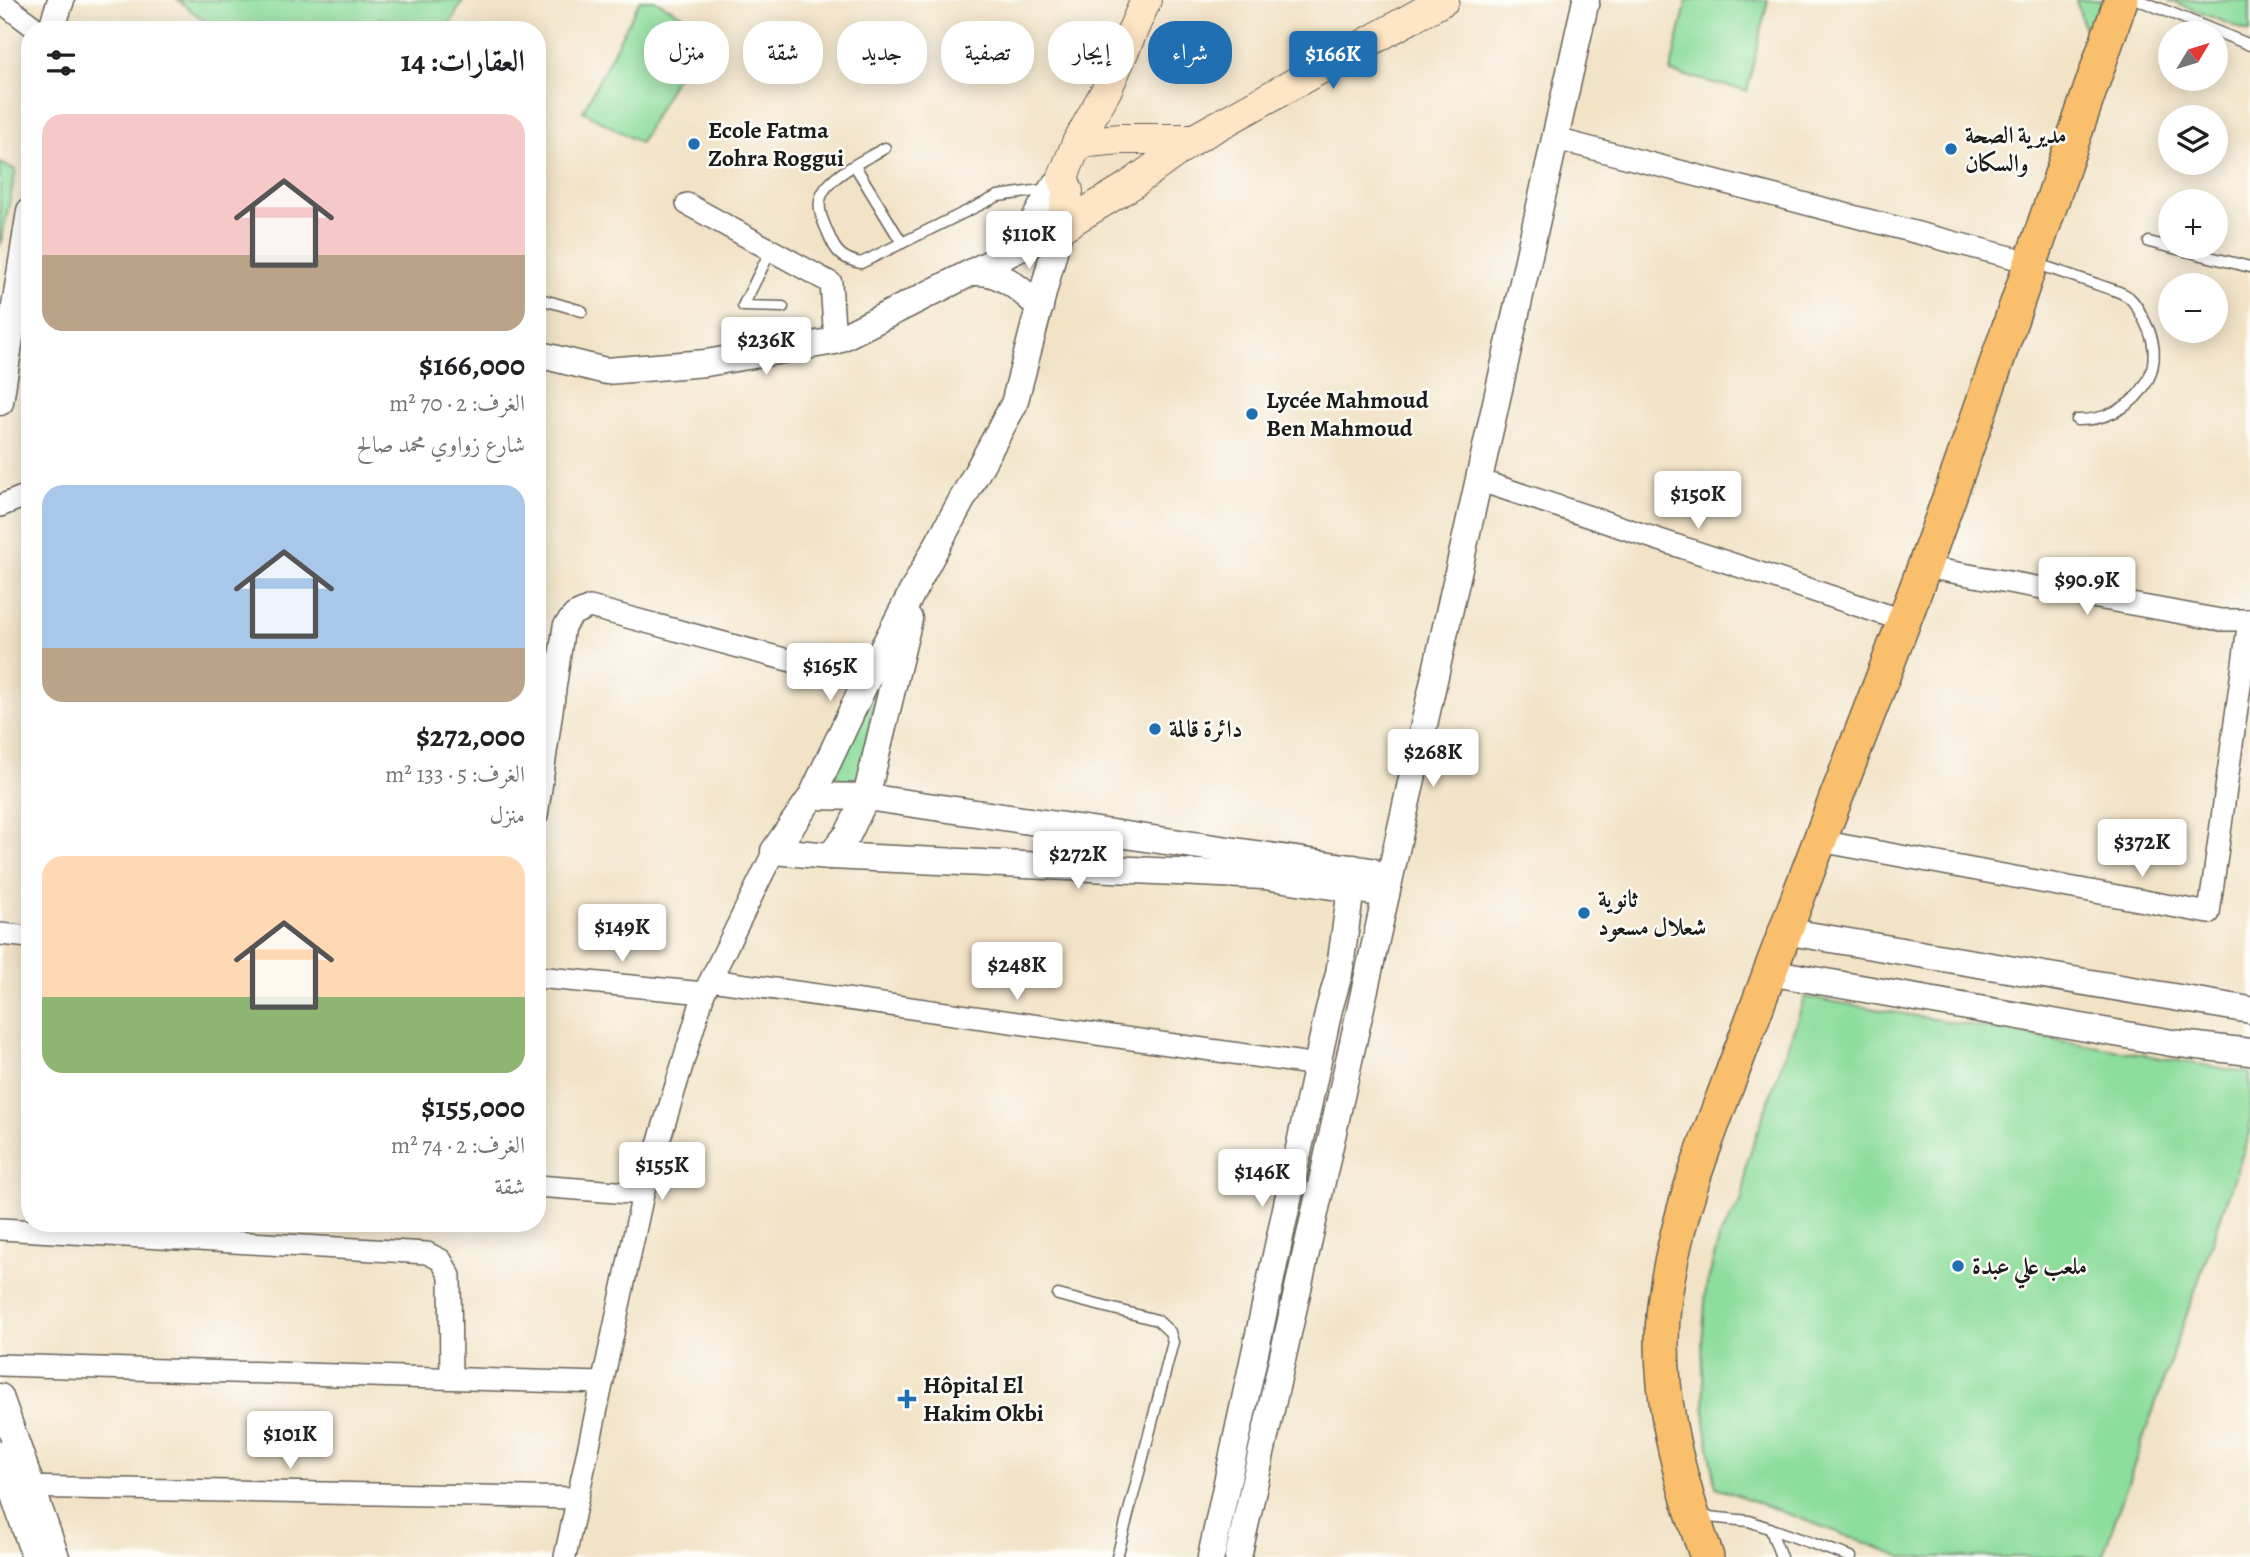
<!DOCTYPE html>
<html lang="ar">
<head>
<meta charset="utf-8">
<style>
  :root { --surface:#fff; --page:#f2f2f2; --text:#202124; --muted:#757577; --accent:#1f6fb2 }
  body { margin:0; font-family:Alegreya,Amiri,serif; background:var(--page); color:var(--text); direction:rtl; height:100vh; display:flex; flex-direction:column; font-size:26px; white-space:nowrap }
  * { box-sizing:border-box; margin:0 }
  p { font-size:23px; color:var(--muted) }
  .icon { flex:none; width:38px; height:38px; fill:none; stroke:currentColor; stroke-width:2; stroke-linecap:round; stroke-linejoin:round }
  .map { position:relative; flex:1; overflow:hidden; direction:ltr }
  .panel { position:absolute; left:21px; top:21px; width:525px; height:1211px; display:flex; flex-direction:column; background:var(--surface); border-radius:28px; box-shadow:0 4px 18px #0003; direction:rtl }
  .panel>* { flex:none }
  .hud { position:absolute; left:567px; top:21px; width:665px; height:63px; direction:rtl; display:flex; gap:14px }
  .needle { width:46px; rotate:52deg }
  .controls { position:absolute; left:2158px; top:21px; display:grid; gap:14px }
  .controls a { display:grid; place-items:center; width:70px; height:70px; border-radius:50%; background:var(--surface); box-shadow:0 4px 18px #0003; font-size:35px }
  .price { position:absolute; translate:-50% -60px; padding:0 16px; border-radius:7px; background:#fff; color:#222; font-size:23px; line-height:46px; filter:drop-shadow(0 2px 4px #0008) }
  .price::after { content:''; position:absolute; left:50%; top:42px; width:21px; height:16px; margin-left:-10px; background:inherit; clip-path:polygon(0 0,100% 0,50% 100%) }
  .price.current { background:var(--accent); color:#fff }
  ul { padding:0; list-style:none }
  li { display:grid; align-content:center; gap:14px; height:371px; padding:0 21px }
  li span { display:grid; place-items:center; height:217px; border-radius:21px; color:#555 }
  li>.icon { margin-inline-start:auto }
  span .icon { width:126px; height:126px; fill:#fffc; stroke-width:1 }
  li b { font-size:30px }
  h2 { display:flex; justify-content:space-between; align-items:center; height:84px; padding:0 21px; font-size:30px }
  .pill { padding:0 24px; border-radius:28px; background:var(--surface); box-shadow:0 4px 18px #0003; font-size:24px; line-height:63px }
  .pill.current { background:var(--accent); color:#fff }
  .map>svg:first-child { display:block }
</style>
</head>
<body>
<div class="map">
<svg width="2250" height="1557" viewBox="0 0 2250 1557">
  <rect width="100%" height="100%" fill="#fdfcf7"/>
  <filter id="ink" filterUnits="userSpaceOnUse"><feTurbulence type="fractalNoise" baseFrequency=".0143" numOctaves="2"/><feDisplacementMap in="SourceGraphic" scale="14" xChannelSelector="R" yChannelSelector="G"/><feConvolveMatrix kernelMatrix="1 2 1 2 8 2 1 2 1" color-interpolation-filters="sRGB"/></filter>
  <filter id="wash" filterUnits="userSpaceOnUse"><feTurbulence type="fractalNoise" baseFrequency=".00686" numOctaves="4" result="noise"/><feDisplacementMap in="SourceGraphic" scale="28" xChannelSelector="R" yChannelSelector="G"/><feGaussianBlur stdDeviation="1.57" result="paint"/><feColorMatrix in="noise" values="0 0 0 0 0 0 0 0 0 0 0 0 0 0 0 0 0 1.4 0 .05"/><feComposite in="paint" operator="in"/></filter>
  <g filter="url(#wash)">
    <rect width="100%" height="100%" fill="#f2e3c7"/>
    <g fill="#8ddd9c" stroke="#547c5c" stroke-width="2">
      <path d="M178,0H463L447,30H432L379,18L370,30H216Z"/>
      <path d="M640,0H654L704,26L640,143L583,111Z"/>
      <path d="M1687,0H1768L1747,91L1670,72Z"/>
      <path d="M2076,0H2102L2087,37Z"/>
      <path d="M2168,0H2250V32Z"/>
      <path d="M0,163L16,170L0,247Z"/>
      <path d="M881,669L858,782L844,786L835,773Z"/>
      <path d="M1805,997L2250,1073V1133L2102,1557H1903L1716,1487L1705,1422L1702,1344L1706,1288L1720,1235L1741,1202L1745,1184V1168Z"/>
    </g>
  </g>
  <g filter="url(#ink)">
    <g fill="none" stroke-linecap="round" stroke-linejoin="round">
      <g stroke="#676258" stroke-width="13">
        <g id="service">
          <path d="M2139,0L2250,45"/>
          <path d="M885,148C866,159 823,178 820,201C818,212 824,223 828,233C835,251 841,259 861,263L998,196L1049,189"/>
          <path d="M855,166L902,243"/>
          <path d="M2149,242L2250,267"/>
          <path d="M771,250L743,306L783,307"/>
          <path d="M2034,263C2055,270 2076,277 2096,284C2106,288 2118,290 2127,296C2135,301 2141,314 2145,322C2173,373 2130,421 2077,420"/>
          <path d="M537,298L582,311"/>
          <path d="M1058,1295L1157,1320L1170,1332L1173,1342L1117,1557"/>
          <path d="M1698,1516L1749,1521L1851,1557"/>
          <path d="M1770,1528L1781,1557"/>
        </g>
      </g>
      <g stroke="#676258" stroke-width="24">
        <g id="minor">
          <path d="M0,1L38,30"/>
          <path d="M1556,139L2030,262"/>
          <path d="M687,204L831,283L835,341"/>
          <path d="M1478,480L1905,621"/>
          <path d="M0,506L30,494"/>
          <path d="M1924,567L2221,620H2250"/>
          <path d="M537,816L564,626L574,614L590,607L866,681"/>
          <path d="M1820,841L2209,913L2249,620"/>
          <path d="M0,934L30,937"/>
          <path d="M537,977L704,993"/>
          <path d="M711,980L1318,1065"/>
          <path d="M537,1186L643,1194"/>
          <path d="M0,1229L427,1253L441,1260L450,1276L451,1378"/>
          <path d="M0,1365L602,1383"/>
          <path d="M19,1487L577,1498"/>
          <path d="M565,1557L643,1194L704,993L774,851"/>
        </g>
      </g>
      <g stroke="#676258" stroke-width="29">
        <g id="tertiary">
          <path d="M51,30L61,0"/>
          <path d="M1060,228L1014,404L920,577L866,681L812,796L774,851L830,856L1264,876L1386,894"/>
          <path d="M1010,245L1028,231L1052,189L1063,177"/>
          <path d="M976,272C1002,271 1021,290 1040,307"/>
          <path d="M537,354L606,371L706,363L835,341L1060,228"/>
          <path d="M0,402L30,211"/>
          <path d="M812,796L866,797L1371,871"/>
          <path d="M830,856L848,834L866,797L909,619"/>
          <path d="M1784,931L2250,1010"/>
          <path d="M1769,972L2172,1043L2250,1052"/>
          <path d="M0,1397L56,1557"/>
          <path d="M0,1454L35,1557"/>
          <path d="M1211,1557L1329,1009L1339,974L1354,868"/>
          <path d="M1238,1557L1586,0"/>
        </g>
      </g>
      <g stroke="#676258" stroke-width="32">
        <g id="secondary">
          <path d="M1077,143L1121,139H1194"/>
          <path d="M1060,228L1129,186L1194,139L1444,0"/>
          <path d="M1060,228L1068,191L1063,177L1077,143L1107,89L1146,0"/>
        </g>
      </g>
      <g stroke="#676258" stroke-width="36">
        <path id="primary" d="M1707,1557C1677,1474 1652,1379 1666,1291C1678,1207 1712,1126 1742,1047C1783,936 1825,826 1868,715C1960,480 2038,239 2121,0"/>
      </g>
      <use href="#service" stroke="#fff" stroke-width="10"/>
      <use href="#minor" stroke="#fff" stroke-width="21"/>
      <use href="#tertiary" stroke="#fff" stroke-width="26"/>
      <use href="#secondary" stroke="#fde5c5" stroke-width="30"/>
      <use href="#primary" stroke="#f9bf6d" stroke-width="33"/>
    </g>
  </g>
  <g fill="#1f6fb2" stroke="#fdfcf7" stroke-width="2.5">
    <circle cx="694" cy="144" r="7"/>
    <circle cx="1951" cy="149" r="7"/>
    <circle cx="1252" cy="414" r="7"/>
    <circle cx="1155" cy="729" r="7"/>
    <circle cx="1584" cy="913" r="7"/>
    <circle cx="1958" cy="1266" r="7"/>
    <path d="M903.5 1388.5h7v7h7v7h-7v7h-7v-7h-7v-7h7z"/>
  </g>
  <g text-anchor="middle" dominant-baseline="central" stroke-width="5" stroke-linejoin="round" paint-order="stroke">
    <g font-size="24" font-weight="bold" fill="#1c1c1c" stroke="#fdfcf7" text-anchor="start">
      <text x="708" y="130">Ecole Fatma<tspan x="708" dy="28">Zohra Roggui</tspan></text>
      <text x="1965" y="135">مديرية الصحة<tspan x="1965" dy="28">والسكان</tspan></text>
      <text x="1266" y="400">Lycée Mahmoud<tspan x="1266" dy="28">Ben Mahmoud</tspan></text>
      <text x="1169" y="729">دائرة قالمة</text>
      <text x="1598" y="899">ثانوية<tspan x="1598" dy="28">شعلال مسعود</tspan></text>
      <text x="1972" y="1266">ملعب علي عبدة</text>
      <text x="923" y="1385">Hôpital El<tspan x="923" dy="28">Hakim Okbi</tspan></text>
    </g>
  </g>
</svg>
<div class="controls">
<a><svg class="needle" viewBox="-14 -14 28 28"><path d="M0-13l5 13h-10z" fill="#e53935"/><path d="M0 13l5-13h-10z" fill="#757577"/></svg></a>
<a><svg class="icon" aria-label="layers" viewBox="0 0 24 24"><path d="M12 4l9 5-9 5-9-5zM3 14l9 5 9-5"/></svg></a>
<a>+</a>
<a>−</a>
</div>
<b class="price current" style="left:1333px;top:91px">$166K</b>
<b class="price" style="left:1029px;top:271px">$110K</b>
<b class="price" style="left:766px;top:377px">$236K</b>
<b class="price" style="left:1698px;top:531px">$150K</b>
<b class="price" style="left:2087px;top:617px">$90.9K</b>
<b class="price" style="left:830px;top:703px">$165K</b>
<b class="price" style="left:1433px;top:789px">$268K</b>
<b class="price" style="left:2142px;top:879px">$372K</b>
<b class="price" style="left:1078px;top:891px">$272K</b>
<b class="price" style="left:622px;top:964px">$149K</b>
<b class="price" style="left:1017px;top:1002px">$248K</b>
<b class="price" style="left:662px;top:1202px">$155K</b>
<b class="price" style="left:1262px;top:1209px">$146K</b>
<b class="price" style="left:290px;top:1471px">$101K</b>
<div class="hud">
<a class="pill current">شراء</a>
<a class="pill">إيجار</a>
<a class="pill">تصفية</a>
<a class="pill">جديد</a>
<a class="pill">شقة</a>
<a class="pill">منزل</a>
</div>
<section class="panel">
<h2>العقارات: 14<svg class="icon" aria-label="filters" viewBox="0 0 24 24"><path d="M4 7h16M4 17h16"/><circle cx="9" cy="7" r="2"/><circle cx="15" cy="17" r="2"/></svg></h2>
<ul>
<li><span style="background:linear-gradient(#f6c9c9 65%,#b9a48a 0)"><svg class="icon" aria-label="home" viewBox="0 0 24 24"><path d="M3 11l9-7 9 7M6 9v11h12V9"/></svg></span><div><b>$166,000</b><p>الغرف: 2 · 70 m²</p><p>شارع زواوي محمد صالح</p></div></li>
<li><span style="background:linear-gradient(#a9c7e8 75%,#b9a48a 0)"><svg class="icon" aria-label="home" viewBox="0 0 24 24"><path d="M3 11l9-7 9 7M6 9v11h12V9"/></svg></span><div><b>$272,000</b><p>الغرف: 5 · 133 m²</p><p>منزل</p></div></li>
<li><span style="background:linear-gradient(#ffd9b3 65%,#8fb573 0)"><svg class="icon" aria-label="home" viewBox="0 0 24 24"><path d="M3 11l9-7 9 7M6 9v11h12V9"/></svg></span><div><b>$155,000</b><p>الغرف: 2 · 74 m²</p><p>شقة</p></div></li>
</ul>
</section>
</div>
</body>
</html>
